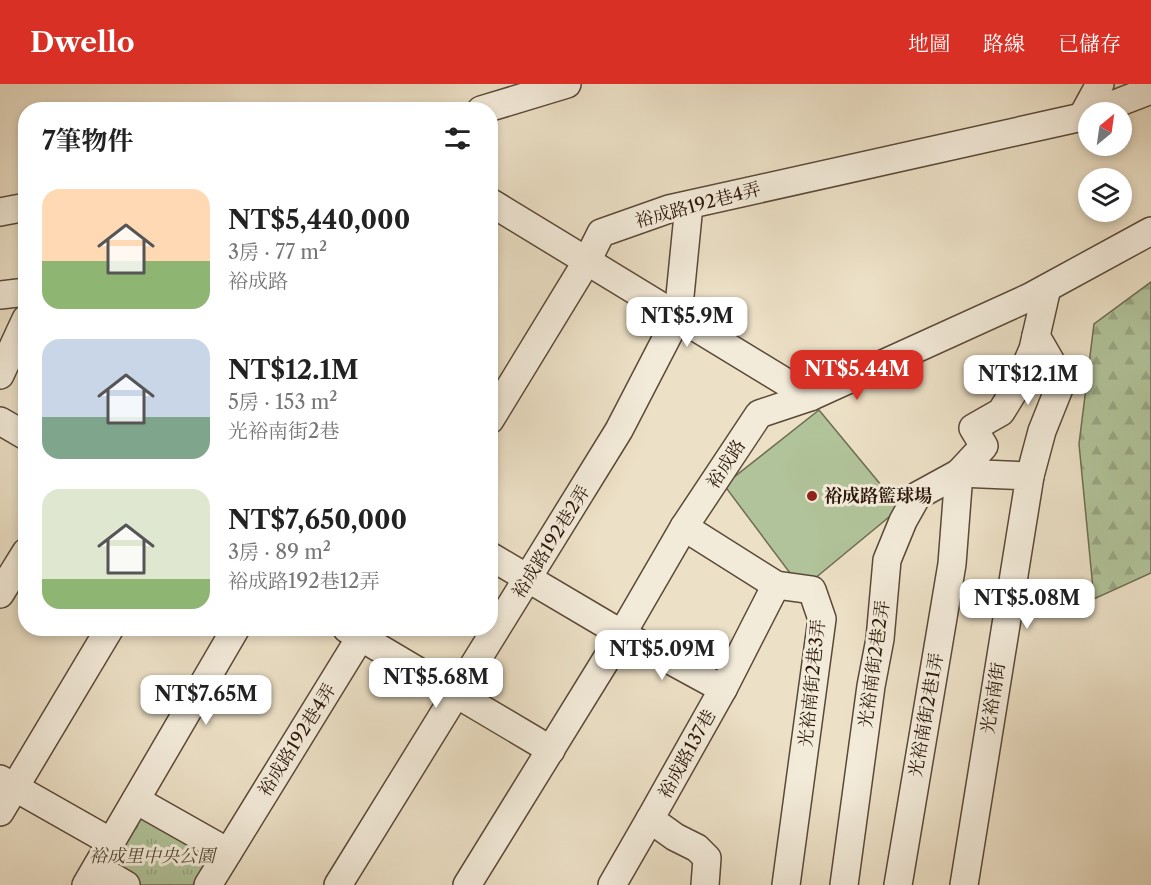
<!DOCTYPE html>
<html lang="zh-TW">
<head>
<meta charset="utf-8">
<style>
  :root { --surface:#fff; --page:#f2f2f2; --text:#222; --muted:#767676; --accent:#d93025 }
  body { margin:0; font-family:"Libre Caslon Text","Noto Serif TC",serif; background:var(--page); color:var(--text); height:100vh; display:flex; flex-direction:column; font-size:22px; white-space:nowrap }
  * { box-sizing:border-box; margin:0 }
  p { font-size:20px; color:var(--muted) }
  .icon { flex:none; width:33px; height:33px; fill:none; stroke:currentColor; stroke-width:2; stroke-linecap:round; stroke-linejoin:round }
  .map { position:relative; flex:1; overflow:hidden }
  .side { position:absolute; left:18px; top:18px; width:480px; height:534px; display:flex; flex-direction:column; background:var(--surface); border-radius:24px; box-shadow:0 3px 9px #0003 }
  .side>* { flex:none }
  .needle { width:39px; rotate:29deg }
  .tools { position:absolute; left:1078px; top:18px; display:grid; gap:12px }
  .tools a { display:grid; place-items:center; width:54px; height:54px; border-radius:50%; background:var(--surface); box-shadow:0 3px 9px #0003; font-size:30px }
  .price { position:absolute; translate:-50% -51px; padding:0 14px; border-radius:12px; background:#fff; color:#222; font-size:20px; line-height:39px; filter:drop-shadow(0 2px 3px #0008) }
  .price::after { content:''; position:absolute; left:50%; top:36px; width:18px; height:14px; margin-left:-9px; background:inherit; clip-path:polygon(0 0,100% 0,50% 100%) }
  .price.on { background:var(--accent); color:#fff }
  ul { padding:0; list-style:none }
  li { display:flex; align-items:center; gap:18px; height:150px; padding:0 24px }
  li span { display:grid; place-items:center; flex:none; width:168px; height:120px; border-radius:18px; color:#555 }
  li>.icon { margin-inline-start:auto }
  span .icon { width:72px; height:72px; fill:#fffc; stroke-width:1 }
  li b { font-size:26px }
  h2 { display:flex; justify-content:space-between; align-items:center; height:72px; padding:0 24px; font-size:26px }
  header { display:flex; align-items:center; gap:36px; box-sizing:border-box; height:84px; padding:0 30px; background:var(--accent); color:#fff }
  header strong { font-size:28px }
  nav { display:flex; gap:33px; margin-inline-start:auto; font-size:21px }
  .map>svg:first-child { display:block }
</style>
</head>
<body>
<header>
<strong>Dwello</strong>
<nav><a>地圖</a><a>路線</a><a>已儲存</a></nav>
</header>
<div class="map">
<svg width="1151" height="801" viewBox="0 0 1151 801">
  <defs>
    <pattern id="forest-firs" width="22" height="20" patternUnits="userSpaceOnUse" patternTransform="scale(1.5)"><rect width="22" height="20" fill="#b1c39a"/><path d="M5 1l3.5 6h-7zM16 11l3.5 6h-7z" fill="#98a783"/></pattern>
    <pattern id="park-tufts" width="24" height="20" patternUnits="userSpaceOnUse" patternTransform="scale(1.5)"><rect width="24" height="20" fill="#b1c39a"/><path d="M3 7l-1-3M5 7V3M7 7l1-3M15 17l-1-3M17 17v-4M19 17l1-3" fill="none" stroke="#98a783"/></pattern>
  </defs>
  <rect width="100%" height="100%" fill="#ece0c6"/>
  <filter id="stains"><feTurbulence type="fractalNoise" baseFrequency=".00333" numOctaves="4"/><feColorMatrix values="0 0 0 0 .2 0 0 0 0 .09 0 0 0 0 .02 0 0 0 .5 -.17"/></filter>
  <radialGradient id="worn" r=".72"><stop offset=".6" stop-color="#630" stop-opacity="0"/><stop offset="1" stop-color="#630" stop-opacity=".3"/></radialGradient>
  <path fill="url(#forest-firs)" stroke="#6e6d52" stroke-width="1.5" d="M1151,198V489L1094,515L1079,360L1094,240Z"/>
  <path fill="url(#park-tufts)" stroke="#6e6d52" stroke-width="1.5" d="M141,733L211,770L193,801H137L108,784Z"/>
  <path fill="#b1c39a" stroke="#6e6d52" stroke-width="1.5" d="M819,326L900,424L802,505L724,401Z"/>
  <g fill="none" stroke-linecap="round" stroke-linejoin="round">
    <g stroke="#5b4938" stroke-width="30">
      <g id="minor">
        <path d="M481,26L567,0"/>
        <path d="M1094,28L1151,6"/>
        <path d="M490,118L810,313"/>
        <path d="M0,128L26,123"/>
        <path d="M0,211L26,208"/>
        <path d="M0,291L26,235"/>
        <path d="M490,336L587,177L601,149L669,125L1082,33L1100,0"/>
        <path d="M0,337L26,352"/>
        <path d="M959,389L1030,392L964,801"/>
        <path d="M1030,392L1042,347L1062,297L1036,252"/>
        <path d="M684,443L776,501L812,506L822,535L786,801"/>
        <path d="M490,472L622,550L723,605"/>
        <path d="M0,510L26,468"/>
        <path d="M347,545L551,666"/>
        <path d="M0,695L111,758"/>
        <path d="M136,716L228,768"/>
        <path d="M0,728L110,544"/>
        <path d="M97,784L126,801"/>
        <path d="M86,801L236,544"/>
        <path d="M208,801L366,544"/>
        <path d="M338,801L619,346L678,232L689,121"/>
        <path d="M467,801L622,550L684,443L759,330L810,313L1030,213L1151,147"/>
        <path d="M612,801L650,735"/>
        <path d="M705,801L707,774L697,764L675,753L650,735L723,605L776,501"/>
        <path d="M844,801L871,602L880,555L887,476L903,437L917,412L959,389L984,362L973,344L1001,328L1017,302L1033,265L1047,204"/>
        <path d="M898,801L952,480L959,389"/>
      </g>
    </g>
    <use href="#minor" stroke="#f3ebda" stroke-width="27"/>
  </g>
  <circle fill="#8f2418" stroke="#f3ebda" stroke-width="2" cx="812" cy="412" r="6"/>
  <g text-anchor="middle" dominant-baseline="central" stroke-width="6" stroke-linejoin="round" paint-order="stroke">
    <g font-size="18" fill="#2b1709" stroke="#f3ebda">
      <text transform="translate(698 121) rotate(-15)">裕成路192巷4弄</text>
      <text transform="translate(726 380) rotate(-57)">裕成路</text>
      <text transform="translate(551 458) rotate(-58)">裕成路192巷2弄</text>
      <text transform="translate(874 580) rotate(-82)">光裕南街2巷2弄</text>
      <text transform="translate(812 599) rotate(-84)">光裕南街2巷3弄</text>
      <text transform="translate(993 614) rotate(-81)">光裕南街</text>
      <text transform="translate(926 631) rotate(-80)">光裕南街2巷1弄</text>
      <text transform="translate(297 656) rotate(-58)">裕成路192巷4弄</text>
      <text transform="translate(687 670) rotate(-61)">裕成路137巷</text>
    </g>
    <g font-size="18" font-weight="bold" fill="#2b1709" stroke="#f3ebda" text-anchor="start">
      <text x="824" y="412">裕成路籃球場</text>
    </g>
    <g font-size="18" font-style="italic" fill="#534b34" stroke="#f3ebda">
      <text x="152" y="772">裕成里中央公園</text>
    </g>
  </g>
  <rect width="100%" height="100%" filter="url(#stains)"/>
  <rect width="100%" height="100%" fill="url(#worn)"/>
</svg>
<div class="tools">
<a><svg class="needle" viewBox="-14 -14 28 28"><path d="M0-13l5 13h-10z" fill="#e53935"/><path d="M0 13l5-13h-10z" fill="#767676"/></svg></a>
<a><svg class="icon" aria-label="layers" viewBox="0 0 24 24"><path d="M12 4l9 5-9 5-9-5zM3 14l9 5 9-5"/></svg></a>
</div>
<b class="price" style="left:687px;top:264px">NT$5.9M</b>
<b class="price on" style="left:857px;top:317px">NT$5.44M</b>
<b class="price" style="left:1028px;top:322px">NT$12.1M</b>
<b class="price" style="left:1027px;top:546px">NT$5.08M</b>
<b class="price" style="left:662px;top:597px">NT$5.09M</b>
<b class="price" style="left:436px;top:625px">NT$5.68M</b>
<b class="price" style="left:206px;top:642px">NT$7.65M</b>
<section class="side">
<h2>7筆物件<svg class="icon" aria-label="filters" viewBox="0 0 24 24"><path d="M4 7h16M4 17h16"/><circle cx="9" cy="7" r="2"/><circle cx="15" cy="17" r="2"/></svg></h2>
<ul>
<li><span style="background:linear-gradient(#ffd9b3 60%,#8fb573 0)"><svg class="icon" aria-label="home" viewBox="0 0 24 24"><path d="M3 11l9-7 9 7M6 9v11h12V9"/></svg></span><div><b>NT$5,440,000</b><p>3房 · 77 m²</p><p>裕成路</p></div></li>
<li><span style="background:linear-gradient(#c9d6e8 65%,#7fa58c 0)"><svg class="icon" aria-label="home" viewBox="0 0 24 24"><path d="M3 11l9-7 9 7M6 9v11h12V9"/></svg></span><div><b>NT$12.1M</b><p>5房 · 153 m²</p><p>光裕南街2巷</p></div></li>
<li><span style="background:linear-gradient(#dfe7d0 75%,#8fb573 0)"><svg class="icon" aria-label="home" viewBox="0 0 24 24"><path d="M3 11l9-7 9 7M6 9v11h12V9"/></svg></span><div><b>NT$7,650,000</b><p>3房 · 89 m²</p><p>裕成路192巷12弄</p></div></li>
</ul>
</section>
</div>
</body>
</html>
